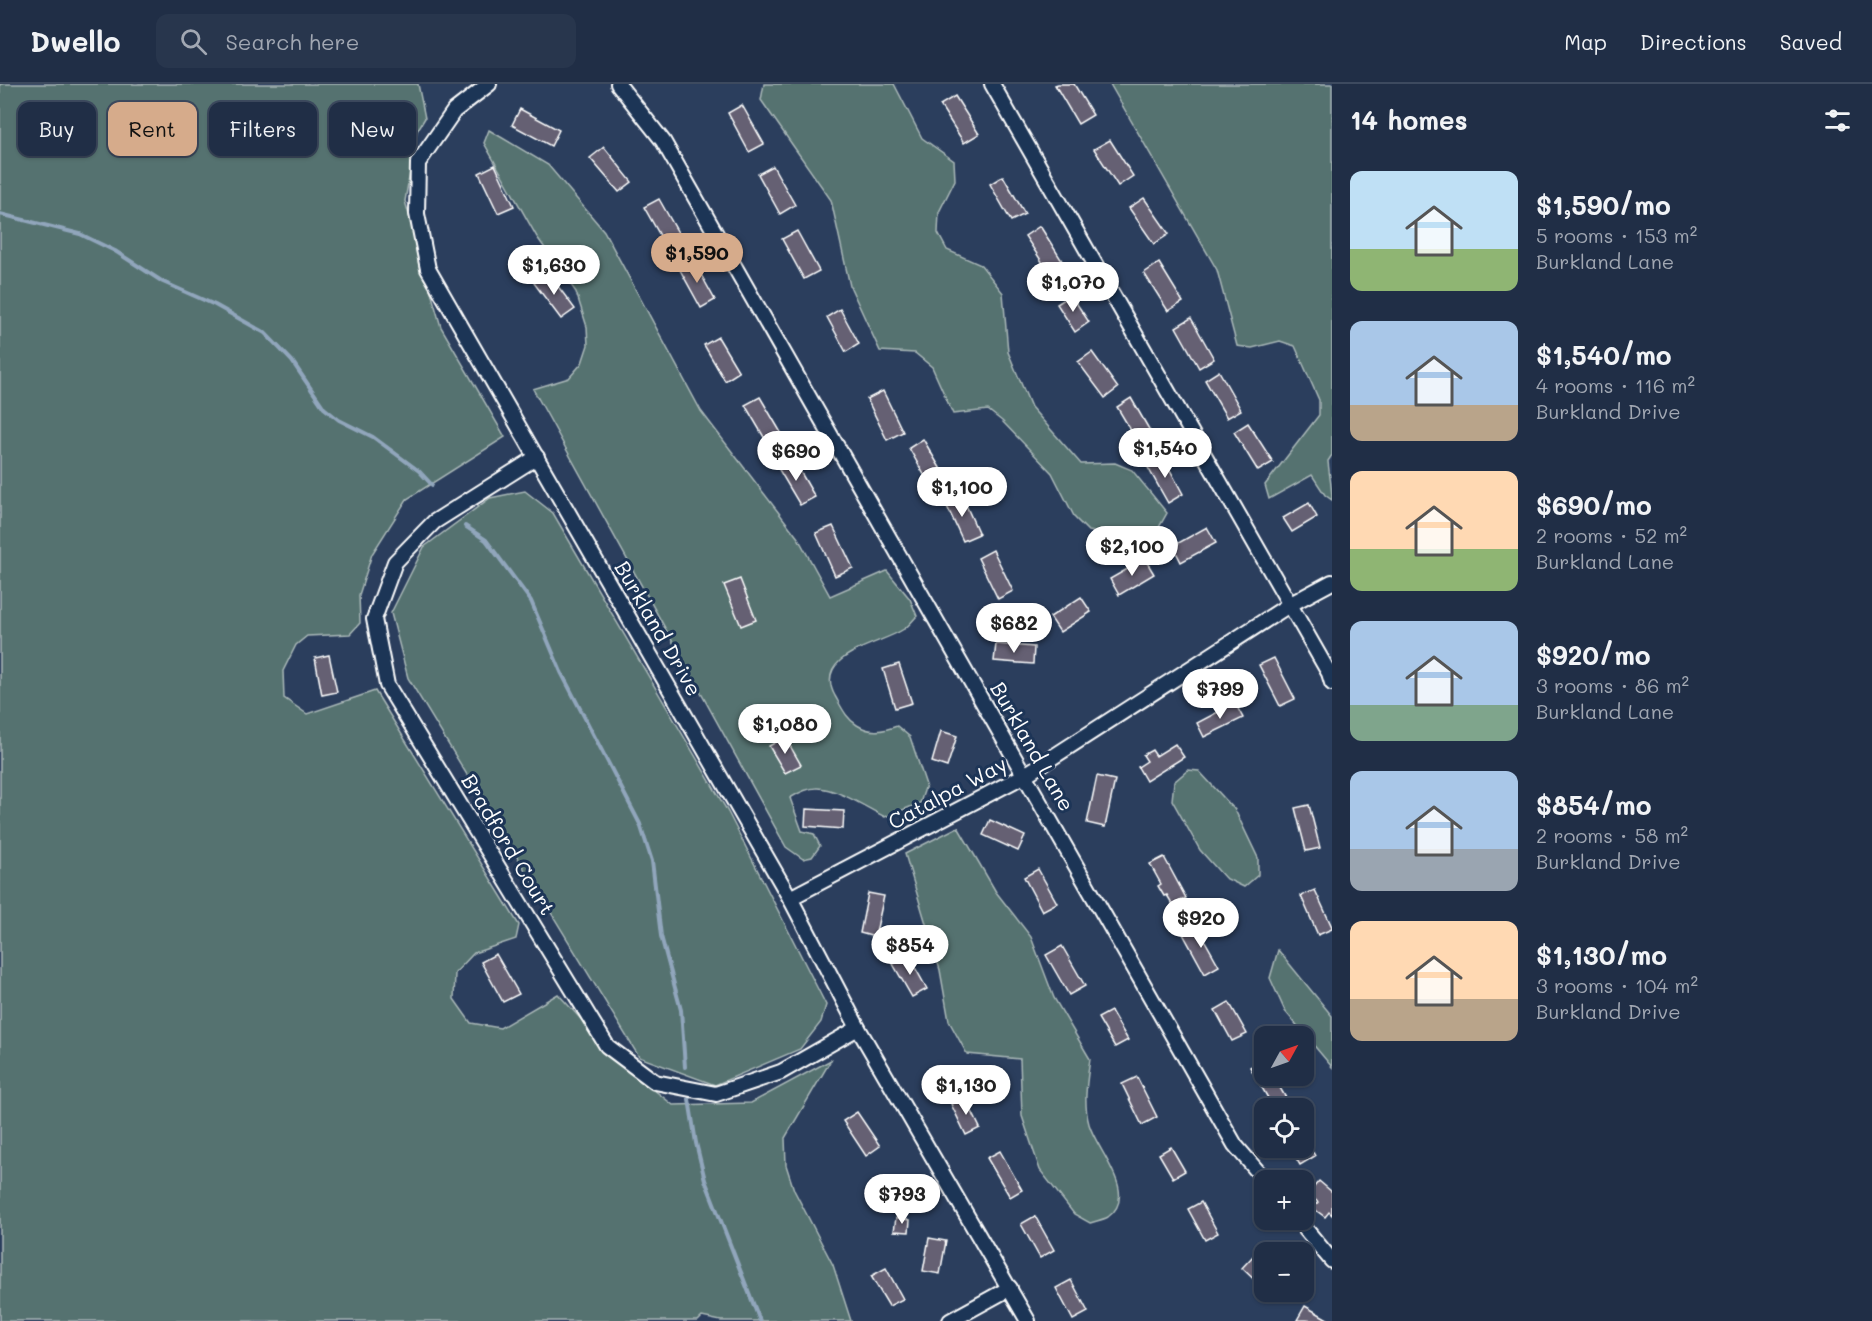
<!DOCTYPE html>
<html lang="en">
<head>
<meta charset="utf-8">
<style>
  :root { --surface:#202e46; --page:#28364d; --text:#f1f3f6; --muted:#a2a8b3; --line:#3d4a5f; --accent:#d6ab8b }
  body { margin:0; font-family:Mali,sans-serif; background:var(--page); color:var(--text); height:100vh; display:flex; flex-direction:column; font-size:22px; white-space:nowrap }
  * { box-sizing:border-box; margin:0 }
  p { font-size:20px; color:var(--muted) }
  .icon { flex:none; width:33px; height:33px; fill:none; stroke:currentColor; stroke-width:2; stroke-linecap:round; stroke-linejoin:round }
  .map { position:relative; flex:1; overflow:hidden }
  .side { display:flex; flex-direction:column; background:var(--surface); width:540px }
  .side>* { flex:none }
  .banner { position:absolute; left:18px; top:18px; width:570px; height:54px; display:flex; gap:12px }
  .needle { width:39px; rotate:50deg }
  .fabs { position:absolute; left:1254px; top:942px; display:grid; gap:12px }
  .fabs a { display:grid; place-items:center; width:60px; height:60px; border-radius:12px; background:var(--surface); box-shadow:0 2px 4px #0004,0 0 0 2px var(--line); font-size:30px }
  .price { position:absolute; translate:-50% -51px; padding:0 14px; border-radius:21px; background:#fff; color:#222; font-size:20px; line-height:39px; filter:drop-shadow(0 2px 3px #0008) }
  .price::after { content:''; position:absolute; left:50%; top:36px; width:18px; height:14px; margin-left:-9px; background:inherit; clip-path:polygon(0 0,100% 0,50% 100%) }
  .price.current { background:var(--accent); color:#111 }
  ul { padding:0; list-style:none }
  li { display:flex; align-items:center; gap:18px; height:150px; padding:0 18px }
  li span { display:grid; place-items:center; flex:none; width:168px; height:120px; border-radius:12px; color:#555 }
  li>.icon { margin-inline-start:auto }
  span .icon { width:72px; height:72px; fill:#fffc; stroke-width:1 }
  li b { font-size:26px }
  h2 { display:flex; justify-content:space-between; align-items:center; height:72px; padding:0 18px; font-size:26px }
  .tag { padding:0 21px; border-radius:12px; background:var(--surface); box-shadow:0 2px 4px #0004,0 0 0 2px var(--line); font-size:21px; line-height:54px }
  .tag.current { background:var(--accent); color:#111 }
  header { display:flex; align-items:center; gap:36px; box-sizing:border-box; height:84px; padding:0 30px; background:var(--surface); border-bottom:2px solid var(--line) }
  header strong { font-size:28px }
  nav { display:flex; gap:33px; margin-inline-start:auto; font-size:21px }
  .search { width:420px; height:54px; background:var(--page); display:flex; align-items:center; gap:15px; box-sizing:border-box; padding:0 21px; border-radius:12px; color:var(--muted); font-size:22px }
  main { display:flex; flex:1; min-height:0 }
  .map>svg:first-child { display:block }
</style>
</head>
<body>
<header>
<strong>Dwello</strong>
<div class="search"><svg class="icon" aria-label="search" viewBox="0 0 24 24"><circle cx="10" cy="10" r="6"/><path d="M15 15l6 6"/></svg>Search here</div>
<nav><a>Map</a><a>Directions</a><a>Saved</a></nav>
</header>
<main>
<div class="map">
<svg width="1332" height="1237" viewBox="0 0 1332 1237">
  <rect width="100%" height="100%" fill="#2b3e5d"/>
  <filter id="ink" filterUnits="userSpaceOnUse"><feTurbulence type="fractalNoise" baseFrequency=".0167" numOctaves="2"/><feDisplacementMap in="SourceGraphic" scale="12" xChannelSelector="R" yChannelSelector="G"/><feConvolveMatrix kernelMatrix="1 2 1 2 8 2 1 2 1" color-interpolation-filters="sRGB"/></filter>
  <g filter="url(#ink)">
    <g fill="#547270" stroke="#aab8b8" stroke-width="1.5">
      <path d="M0,0H418L425,34L417,47L405,117L441,243L505,353L407,415L372,470L359,511L360,539L350,550L307,552L296,561L283,587L284,614L307,630L375,607L519,841L516,855L474,869L455,889L454,915L471,939L500,944L558,910L623,981L673,1021L751,1019L831,976L785,1054L786,1081L794,1106L833,1181L851,1237H721L702,1233L698,1237H0Z"/>
      <path d="M764,0H894L922,54L954,77L955,96L939,128L938,149L947,166L981,181L1003,209L1008,268L1031,323L1081,380L1115,379L1132,386L1167,429L1158,445L1124,452L1088,447L1075,434L1052,389L1002,337L988,326L953,330L932,283L915,269L880,267L850,202L831,116L761,16Z"/>
      <path d="M1110,0H1332V371L1328,377C1329,390 1332,402 1332,416L1325,411L1312,391L1269,415L1265,401L1319,331V316L1295,262L1280,257L1252,264L1237,262L1217,186Z"/>
      <path d="M489,46L548,81L604,147L701,327L798,454L830,512L887,487L910,515L917,532C913,536 909,542 904,545C880,561 812,570 835,612C842,624 846,634 857,641C871,650 883,647 897,642L910,653L926,701L920,719L885,733C867,724 837,704 817,704C807,704 798,709 790,714L802,747L814,750L820,762L812,773L803,775L786,763L533,305L569,294L582,279L588,261L587,243L576,208L537,153L484,59Z"/>
      <path d="M525,407L553,429L728,728L826,921L821,938L800,965L715,1001L639,973L408,594L391,529L424,463L490,414Z"/>
      <path d="M1188,686L1199,687L1235,726L1258,774V791L1244,803L1225,794L1200,766L1172,716L1174,698Z"/>
      <path d="M958,743L996,808L1031,853L1054,914L1090,975C1087,997 1083,1019 1089,1040C1096,1066 1140,1110 1108,1133C1103,1136 1095,1137 1090,1139L1074,1130L1040,1086L1022,1032L1020,975L967,970L949,937L940,886L905,770Z"/>
      <path d="M1278,866L1332,932V983L1285,927L1270,894Z"/>
    </g>
    <g fill="none" stroke-linecap="round" stroke-linejoin="round">
      <g stroke="#91a6bc" stroke-width="4">
        <path d="M0,130L80,150L115,167L163,198L215,221L265,249L292,277L324,324L339,336L373,353L419,387L432,401"/>
        <path d="M465,442L486,456L531,517L561,588L640,740L652,777L661,852L681,926L685,983"/>
        <path d="M689,1015L696,1059L705,1096L760,1237"/>
      </g>
    </g>
    <g fill="#656073" stroke="#fff" stroke-width="1.5">
      <path d="M1058,0H1074L1093,31L1078,40L1055,1Z"/>
      <path d="M955,12L979,50L964,59L940,21Z"/>
      <path d="M742,21L764,60L749,68L728,29Z"/>
      <path d="M520,25L559,46L551,62L512,41Z"/>
      <path d="M1110,56L1133,92L1118,102L1094,65Z"/>
      <path d="M604,63L632,98L619,108L590,74Z"/>
      <path d="M495,81L514,122L498,129L479,89Z"/>
      <path d="M773,82L795,121L780,130L758,90Z"/>
      <path d="M1003,92L1025,130L1011,137L990,100Z"/>
      <path d="M1144,114L1169,150L1154,160L1129,124Z"/>
      <path d="M659,115L681,154L666,162L644,123Z"/>
      <path d="M1040,142L1064,180L1050,190L1025,152Z"/>
      <path d="M797,147L819,187L804,195L782,155Z"/>
      <path d="M693,176L715,216L701,224L679,184Z"/>
      <path d="M1159,179L1183,218L1168,227L1144,189Z"/>
      <path d="M548,189L575,225L561,235L534,199Z"/>
      <path d="M1071,211L1089,238L1075,248L1057,220Z"/>
      <path d="M840,225L859,260L846,268L827,233Z"/>
      <path d="M1191,234L1214,275L1199,284L1176,243Z"/>
      <path d="M718,253L739,288L725,297L704,261Z"/>
      <path d="M1092,268L1118,304L1105,314L1078,278Z"/>
      <path d="M1219,287L1241,326L1227,334L1205,296Z"/>
      <path d="M883,307L903,348L887,356L867,315Z"/>
      <path d="M760,313L783,352L768,360L745,321Z"/>
      <path d="M1131,314L1153,352L1139,360L1117,323Z"/>
      <path d="M1248,339L1273,378L1258,387L1234,348Z"/>
      <path d="M923,355L946,394L931,403L909,364Z"/>
      <path d="M1162,371L1183,410L1168,419L1146,380Z"/>
      <path d="M793,375L815,413L800,421L778,384Z"/>
      <path d="M961,410L979,450L963,457L945,418Z"/>
      <path d="M1309,419L1317,433L1292,448L1283,434Z"/>
      <path d="M833,442L853,484L835,492L816,449Z"/>
      <path d="M1207,443L1216,459L1181,478L1173,462Z"/>
      <path d="M993,466L1013,507L998,515L978,474Z"/>
      <path d="M1145,475L1154,490L1119,511L1110,495Z"/>
      <path d="M740,495L756,536L741,542L724,501Z"/>
      <path d="M1081,513L1091,528L1060,548L1050,533Z"/>
      <path d="M996,560L1034,563L1033,580L994,577Z"/>
      <path d="M329,571L337,608L322,611L315,574Z"/>
      <path d="M1274,574L1295,615L1280,622L1259,581Z"/>
      <path d="M899,580L912,619L895,624L883,585Z"/>
      <path d="M1235,619L1243,634L1204,653L1197,639Z"/>
      <path d="M941,647L957,652L947,683L932,678Z"/>
      <path d="M785,653L801,681L785,689L769,662Z"/>
      <path d="M1175,660L1184,673L1146,697L1138,683L1147,677L1143,671L1152,666L1156,672Z"/>
      <path d="M1097,692L1115,696L1105,743L1087,739Z"/>
      <path d="M1309,721L1320,764L1306,767L1295,724Z"/>
      <path d="M806,725L844,727L843,745L805,742Z"/>
      <path d="M990,736L1025,752L1018,767L983,751Z"/>
      <path d="M1164,773L1186,814L1173,821L1167,811L1164,812L1158,802L1161,800L1150,780Z"/>
      <path d="M1038,785L1057,819L1042,827L1024,793Z"/>
      <path d="M1315,806L1332,843V845L1318,851L1301,812Z"/>
      <path d="M868,809L884,812L875,853L860,849Z"/>
      <path d="M1196,841L1219,882L1205,890L1182,848Z"/>
      <path d="M1062,862L1085,902L1069,911L1046,871Z"/>
      <path d="M496,870L519,910L503,918L481,878Z"/>
      <path d="M908,871L927,905L912,913L893,880Z"/>
      <path d="M1229,918L1247,950L1232,957L1215,926Z"/>
      <path d="M1111,927L1128,956L1115,963L1098,934Z"/>
      <path d="M1264,975V992H1273L1286,1014L1272,1021L1250,983Z"/>
      <path d="M1137,993L1157,1033L1142,1041L1122,1000Z"/>
      <path d="M965,1013L980,1044L966,1051L951,1020Z"/>
      <path d="M857,1028L880,1062L866,1072L843,1037Z"/>
      <path d="M1304,1052L1315,1072L1300,1081L1290,1064H1304Z"/>
      <path d="M1171,1063L1185,1087L1173,1094L1159,1070Z"/>
      <path d="M1000,1067L1022,1106L1010,1113L987,1074Z"/>
      <path d="M1319,1097L1332,1108V1131L1329,1128L1325,1133L1313,1124L1318,1118L1308,1110Z"/>
      <path d="M1201,1118L1218,1149L1205,1156L1188,1125Z"/>
      <path d="M1035,1132L1054,1166L1040,1174L1021,1140Z"/>
      <path d="M896,1134L910,1136L909,1148L894,1147Z"/>
      <path d="M929,1154L946,1157L940,1190L923,1187Z"/>
      <path d="M1253,1172L1261,1180L1264,1177V1205L1242,1184Z"/>
      <path d="M886,1184L903,1215L889,1222L871,1192Z"/>
      <path d="M1071,1196L1088,1228L1073,1236L1056,1204Z"/>
      <path d="M1305,1222L1331,1237L1297,1236Z"/>
    </g>
    <g fill="none" stroke-linecap="round" stroke-linejoin="round">
      <g stroke="#fff" stroke-width="18">
        <g id="minor">
          <path d="M489,0L454,27L418,79L417,130L428,185L790,814L858,944L1028,1237"/>
          <path d="M618,0L663,57L1235,1061L1265,1096"/>
          <path d="M992,0L1329,589L1332,599"/>
          <path d="M537,373L434,438L395,478L374,535L387,601L607,962L655,998L716,1010L781,988L858,944"/>
          <path d="M790,814L1025,691L1289,521L1332,498"/>
          <path d="M1298,1136L1332,1177"/>
          <path d="M950,1237L1010,1204"/>
        </g>
      </g>
      <use href="#minor" stroke="#1d3557" stroke-width="14"/>
    </g>
  </g>
  <g text-anchor="middle" dominant-baseline="central" stroke-width="6" stroke-linejoin="round" paint-order="stroke">
    <g font-size="21" fill="#fff" stroke="#1d3557">
      <text transform="translate(659 544) rotate(60)">Burkland Drive</text>
      <text transform="translate(1033 662) rotate(60)">Burkland Lane</text>
      <text transform="translate(947 708) rotate(-28)">Catalpa Way</text>
      <text transform="translate(509 760) rotate(59)">Bradford Court</text>
    </g>
  </g>
</svg>
<div class="fabs">
<a><svg class="needle" viewBox="-14 -14 28 28"><path d="M0-13l5 13h-10z" fill="#e53935"/><path d="M0 13l5-13h-10z" fill="#a2a8b3"/></svg></a>
<a><svg class="icon" aria-label="locate" viewBox="0 0 24 24"><circle cx="12" cy="12" r="6"/><path d="M12 2v4M12 18v4M2 12h4M18 12h4"/></svg></a>
<a>+</a>
<a>−</a>
</div>
<b class="price current" style="left:697px;top:200px">$1,590</b>
<b class="price" style="left:554px;top:212px">$1,630</b>
<b class="price" style="left:1073px;top:229px">$1,070</b>
<b class="price" style="left:1165px;top:395px">$1,540</b>
<b class="price" style="left:796px;top:398px">$690</b>
<b class="price" style="left:962px;top:434px">$1,100</b>
<b class="price" style="left:1132px;top:493px">$2,100</b>
<b class="price" style="left:1014px;top:570px">$682</b>
<b class="price" style="left:1220px;top:636px">$799</b>
<b class="price" style="left:785px;top:671px">$1,080</b>
<b class="price" style="left:1201px;top:865px">$920</b>
<b class="price" style="left:910px;top:892px">$854</b>
<b class="price" style="left:966px;top:1032px">$1,130</b>
<b class="price" style="left:902px;top:1141px">$793</b>
<div class="banner">
<a class="tag">Buy</a>
<a class="tag current">Rent</a>
<a class="tag">Filters</a>
<a class="tag">New</a>
</div>
</div>
<section class="side">
<h2>14 homes<svg class="icon" aria-label="filters" viewBox="0 0 24 24"><path d="M4 7h16M4 17h16"/><circle cx="9" cy="7" r="2"/><circle cx="15" cy="17" r="2"/></svg></h2>
<ul>
<li><span style="background:linear-gradient(#bfe0f5 65%,#8fb573 0)"><svg class="icon" aria-label="home" viewBox="0 0 24 24"><path d="M3 11l9-7 9 7M6 9v11h12V9"/></svg></span><div><b>$1,590/mo</b><p>5 rooms · 153 m²</p><p>Burkland Lane</p></div></li>
<li><span style="background:linear-gradient(#a9c7e8 70%,#b9a48a 0)"><svg class="icon" aria-label="home" viewBox="0 0 24 24"><path d="M3 11l9-7 9 7M6 9v11h12V9"/></svg></span><div><b>$1,540/mo</b><p>4 rooms · 116 m²</p><p>Burkland Drive</p></div></li>
<li><span style="background:linear-gradient(#ffd9b3 65%,#8fb573 0)"><svg class="icon" aria-label="home" viewBox="0 0 24 24"><path d="M3 11l9-7 9 7M6 9v11h12V9"/></svg></span><div><b>$690/mo</b><p>2 rooms · 52 m²</p><p>Burkland Lane</p></div></li>
<li><span style="background:linear-gradient(#a9c7e8 70%,#7fa58c 0)"><svg class="icon" aria-label="home" viewBox="0 0 24 24"><path d="M3 11l9-7 9 7M6 9v11h12V9"/></svg></span><div><b>$920/mo</b><p>3 rooms · 86 m²</p><p>Burkland Lane</p></div></li>
<li><span style="background:linear-gradient(#a9c7e8 65%,#9aa5b1 0)"><svg class="icon" aria-label="home" viewBox="0 0 24 24"><path d="M3 11l9-7 9 7M6 9v11h12V9"/></svg></span><div><b>$854/mo</b><p>2 rooms · 58 m²</p><p>Burkland Drive</p></div></li>
<li><span style="background:linear-gradient(#ffd9b3 65%,#b9a48a 0)"><svg class="icon" aria-label="home" viewBox="0 0 24 24"><path d="M3 11l9-7 9 7M6 9v11h12V9"/></svg></span><div><b>$1,130/mo</b><p>3 rooms · 104 m²</p><p>Burkland Drive</p></div></li>
</ul>
</section>
</main>
</body>
</html>
